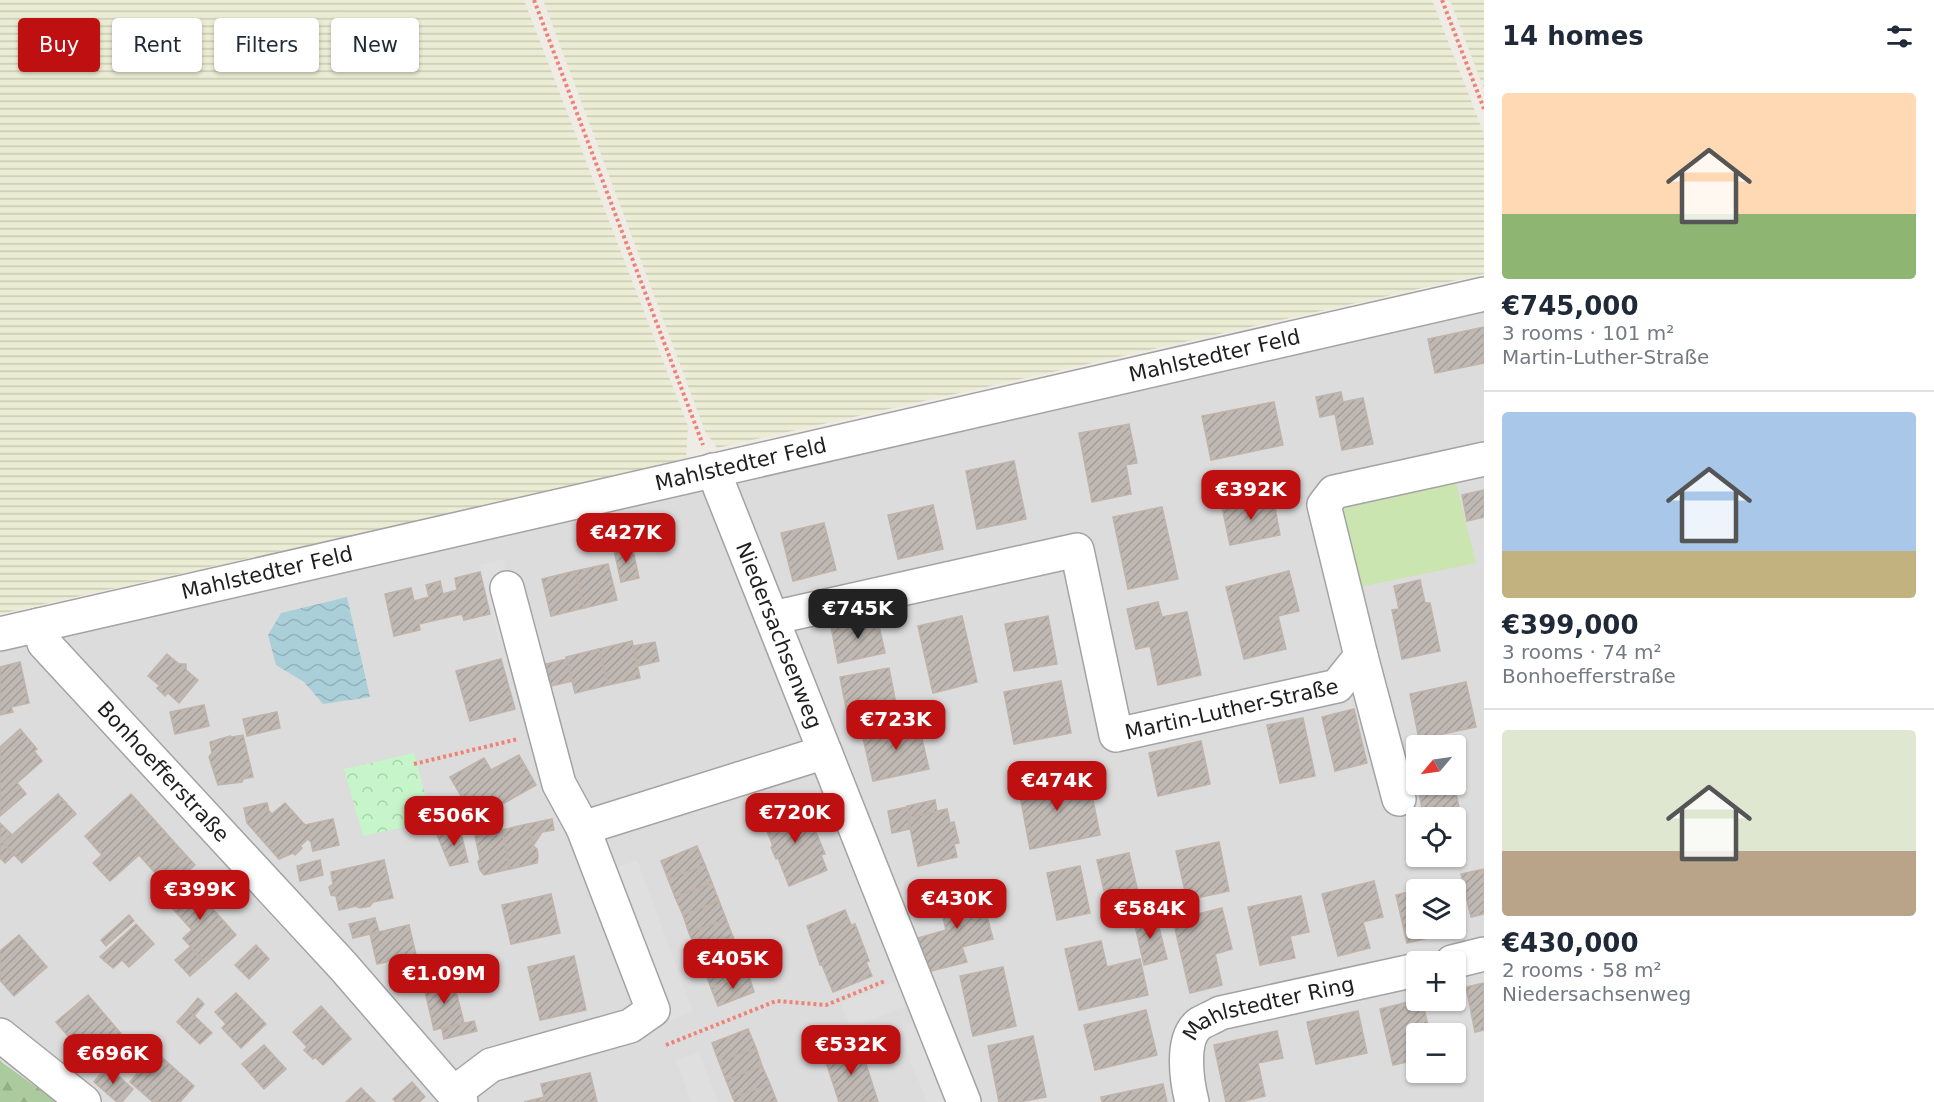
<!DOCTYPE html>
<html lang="en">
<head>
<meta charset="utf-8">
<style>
  :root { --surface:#fff; --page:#f2f2f3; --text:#1f2937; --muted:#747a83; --line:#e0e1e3; --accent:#be0f11 }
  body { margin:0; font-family:"DejaVu Sans",sans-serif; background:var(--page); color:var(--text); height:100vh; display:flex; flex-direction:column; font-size:22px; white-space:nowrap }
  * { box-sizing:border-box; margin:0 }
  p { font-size:20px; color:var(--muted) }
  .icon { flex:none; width:33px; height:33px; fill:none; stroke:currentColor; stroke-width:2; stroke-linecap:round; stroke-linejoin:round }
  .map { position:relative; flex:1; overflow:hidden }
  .details { display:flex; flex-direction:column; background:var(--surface); width:450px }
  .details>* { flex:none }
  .guide { position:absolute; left:18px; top:18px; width:570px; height:54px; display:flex; gap:12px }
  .needle { width:39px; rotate:241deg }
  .buttons { position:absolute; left:1406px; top:735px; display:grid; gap:12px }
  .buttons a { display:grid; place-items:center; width:60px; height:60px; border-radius:6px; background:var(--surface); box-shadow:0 2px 4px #0004; font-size:30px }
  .price { position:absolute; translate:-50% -51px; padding:0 14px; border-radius:12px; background:var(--accent); color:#fff; font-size:20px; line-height:39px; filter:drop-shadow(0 2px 3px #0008) }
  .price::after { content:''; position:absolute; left:50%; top:36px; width:18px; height:14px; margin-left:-9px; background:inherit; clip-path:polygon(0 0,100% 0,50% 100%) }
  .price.selected { background:#222; color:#fff }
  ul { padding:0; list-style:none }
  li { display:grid; align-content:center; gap:12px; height:318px; padding:0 18px }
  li+li { border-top:2px solid var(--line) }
  li span { display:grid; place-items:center; height:186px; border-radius:6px; color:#555 }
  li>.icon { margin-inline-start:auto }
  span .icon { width:108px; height:108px; fill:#fffc; stroke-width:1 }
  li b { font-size:26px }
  h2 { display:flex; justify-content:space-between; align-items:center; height:72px; padding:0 18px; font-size:26px }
  .tag { padding:0 21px; border-radius:6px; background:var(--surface); box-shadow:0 2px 4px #0004; font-size:21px; line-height:54px }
  .tag.selected { background:var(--accent); color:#fff }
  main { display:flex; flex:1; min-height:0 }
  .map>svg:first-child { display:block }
</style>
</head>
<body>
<main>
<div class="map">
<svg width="1484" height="1102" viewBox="0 0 1484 1102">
  <defs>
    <pattern id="farmland-rules" width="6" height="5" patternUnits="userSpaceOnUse" patternTransform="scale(1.5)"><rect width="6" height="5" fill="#eaecd3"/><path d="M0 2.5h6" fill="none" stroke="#c8cab5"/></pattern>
    <pattern id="forest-firs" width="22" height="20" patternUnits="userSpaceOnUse" patternTransform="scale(1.5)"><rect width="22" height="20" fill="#abcb9e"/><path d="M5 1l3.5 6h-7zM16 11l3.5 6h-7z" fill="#93ae88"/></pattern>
    <pattern id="park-crowns" width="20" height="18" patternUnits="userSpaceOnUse" patternTransform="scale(1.5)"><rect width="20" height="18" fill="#c6f5ca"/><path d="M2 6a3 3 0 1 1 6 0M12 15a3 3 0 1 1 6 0" fill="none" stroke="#aad2ad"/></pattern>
    <pattern id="water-waves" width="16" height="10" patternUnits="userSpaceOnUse" patternTransform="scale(1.5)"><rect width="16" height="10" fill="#aacfd9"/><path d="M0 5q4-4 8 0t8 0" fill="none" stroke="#92b1ba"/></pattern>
    <pattern id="building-hatch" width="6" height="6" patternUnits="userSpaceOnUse" patternTransform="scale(1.5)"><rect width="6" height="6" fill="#bfb8b3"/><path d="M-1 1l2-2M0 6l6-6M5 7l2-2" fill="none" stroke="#a49e9a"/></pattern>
  </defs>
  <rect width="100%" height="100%" fill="#efece6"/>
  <path fill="#dddcdc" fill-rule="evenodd" d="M1484,295V1102H57L0,1060V638ZM1416,746H1455V784H1416ZM1416,818H1455V856H1416ZM1416,890H1455V928H1416ZM1416,962H1455V1000H1416ZM1416,1034H1455V1072H1416Z"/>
  <g fill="url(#farmland-rules)">
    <path d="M0,0H524L688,426L686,460L0,614Z"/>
    <path d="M543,0H1432L1484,134V274L717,448L705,431Z"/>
    <path d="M1450,0H1484V89Z"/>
  </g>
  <path fill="#cae5b0" d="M1455,479L1476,563L1360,587L1338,501Z"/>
  <path fill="url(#forest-firs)" d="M0,1060L3,1063L57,1102H0Z"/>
  <path fill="url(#park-crowns)" d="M414,753L432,821L363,836L344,769Z"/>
  <g fill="#dfdfdf">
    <path d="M504,559L520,634L499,641L480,565Z"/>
    <path d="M637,860L693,1011L669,1022L611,870Z"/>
    <path d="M902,979L911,1004L851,1028L841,1003Z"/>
    <path d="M921,1019L956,1102H927L897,1028Z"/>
    <path d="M699,1052L718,1102H691L676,1060Z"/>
  </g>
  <path fill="url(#water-waves)" d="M347,597L370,697L323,704L304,682L276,665L268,635L281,613Z"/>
  <g fill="url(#building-hatch)" stroke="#c0b3a9" stroke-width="1.5">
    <path d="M1484,327V363L1435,373L1428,339Z"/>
    <path d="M1341,392L1343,402L1363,398L1373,444L1342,450L1335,414L1320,417L1316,397Z"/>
    <path d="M1274,402L1283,445L1211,460L1202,416Z"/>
    <path d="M1129,424L1137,463L1126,465L1131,494L1092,502L1079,433Z"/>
    <path d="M1014,461L1026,519L977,529L966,471Z"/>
    <path d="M1484,490V517L1467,521L1462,495Z"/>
    <path d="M1273,497L1280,535L1230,545L1222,507Z"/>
    <path d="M933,505L943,549L898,559L888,515Z"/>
    <path d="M1162,507L1178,579L1128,589L1113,517Z"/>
    <path d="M824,523L836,570L793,581L781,533Z"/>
    <path d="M632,546L639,578L621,582L614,550Z"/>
    <path d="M608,564L617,600L584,608L575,571Z"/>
    <path d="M575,571L584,608L551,616L542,579Z"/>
    <path d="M1289,571L1299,611L1278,616L1286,649L1244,659L1226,587Z"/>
    <path d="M480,572L490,614L464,620L462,614L419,624L420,630L394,636L385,594L411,588L414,601L429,597L426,585L440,581L443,594L457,590L455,578Z"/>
    <path d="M1420,580L1425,603H1430L1440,651L1402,659L1392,610L1399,609L1394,586Z"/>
    <path d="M1158,602L1162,617L1187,612L1201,675L1158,685L1150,646L1136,649L1127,609Z"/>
    <path d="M962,616L977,682L933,693L918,626Z"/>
    <path d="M1048,616L1057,664L1014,671L1005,624Z"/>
    <path d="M877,617L885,653L838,663L831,626Z"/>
    <path d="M632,641L640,678L608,685L599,649Z"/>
    <path d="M655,642L659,661L638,666L633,646Z"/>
    <path d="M599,649L608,685L575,693L566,657Z"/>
    <path d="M167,654L179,664H186V670L198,680L179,703L168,693L165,696L157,688L160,686L148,676Z"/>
    <path d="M501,659L515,709L470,721L456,671Z"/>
    <path d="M567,659L572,681L543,688L538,666Z"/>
    <path d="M20,662L29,703L11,707L13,712L0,715V667Z"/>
    <path d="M889,668L896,704L847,713L840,677Z"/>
    <path d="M1061,681L1071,733L1014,744L1004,692Z"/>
    <path d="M1466,682L1476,727L1419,739L1410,694Z"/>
    <path d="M204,705L209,726L175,734L170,712Z"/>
    <path d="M1354,709L1367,763L1335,771L1322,717Z"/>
    <path d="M277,712L280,728L247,736L243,719Z"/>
    <path d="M1303,718L1315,776L1280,783L1267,725Z"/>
    <path d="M918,722L929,769L873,781L862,734Z"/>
    <path d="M20,729L37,749L34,751L42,761L17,783L26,794L0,816V747Z"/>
    <path d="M243,735L253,777L243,779L242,782L218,785L209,757L212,753L210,742L230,736L232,737Z"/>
    <path d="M1201,741L1210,784L1158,796L1149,753Z"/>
    <path d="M519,755L536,785L501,805L497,798L471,813L450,777L484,758L491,770Z"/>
    <path d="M1070,775L1074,793L1091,790L1100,835L1030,849L1018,785Z"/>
    <path d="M1437,784H1454L1465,836L1455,838V818H1424L1418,788Z"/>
    <path d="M58,794L76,814L22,863L3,843Z"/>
    <path d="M131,794L183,852L157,875L139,855L110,881L93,863L102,855L85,836Z"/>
    <path d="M935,800L937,812L910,818L907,806Z"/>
    <path d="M267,803L269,811L272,814L285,803L305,825L333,819L339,845L313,851L311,842L308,839L300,846L302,848L295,855L293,853L279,859L247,823L244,808Z"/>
    <path d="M800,803L807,819L810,818L825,854L821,855L827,870L789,886L778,858L776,859L771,847L773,846L762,819Z"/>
    <path d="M907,807L910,829L892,833L888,811Z"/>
    <path d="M947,809L950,823L954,822L959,843L954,844L957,857L918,866L908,818Z"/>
    <path d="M552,819L554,830L542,832L533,846L528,824Z"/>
    <path d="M0,823L12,835L3,843L14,855L5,863L0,858Z"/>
    <path d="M528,824L533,846L537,849L538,857L537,863L510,869L502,830Z"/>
    <path d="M460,829L468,862L450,866L437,835Z"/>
    <path d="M502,830L510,869L484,875L480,870L478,862L480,859L475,836Z"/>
    <path d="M1219,842L1229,891L1187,900L1176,851Z"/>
    <path d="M697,846L705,865L668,879L661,861Z"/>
    <path d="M183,852L195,865L169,888L157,875Z"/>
    <path d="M1129,853L1140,901L1108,908L1097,860Z"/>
    <path d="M320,860L323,875L300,881L297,866Z"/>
    <path d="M384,860L393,898L373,902L370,906L360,908L356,906L339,910L336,896L331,895L329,887L333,884L331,872Z"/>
    <path d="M705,865L712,883L675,897L668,879Z"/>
    <path d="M1080,866L1090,913L1057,920L1047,873Z"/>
    <path d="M1484,869V914L1471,917L1461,874Z"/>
    <path d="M186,879L236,935L205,963L183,938L192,930L164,899Z"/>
    <path d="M1374,881L1383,917L1363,922L1370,948L1338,956L1322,894Z"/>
    <path d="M712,883L719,901L683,915L675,897Z"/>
    <path d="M979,886L993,939L962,947L967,962L927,972L918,938L946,930L938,897Z"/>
    <path d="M1416,890V928H1451L1452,932L1407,943L1396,895Z"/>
    <path d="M551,894L560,933L511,944L502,905Z"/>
    <path d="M1301,896L1309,932L1290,936L1295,958L1260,965L1248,907Z"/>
    <path d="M719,901L726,919L689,933L683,915Z"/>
    <path d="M1222,908L1232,949L1215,954L1222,985L1190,993L1173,920Z"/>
    <path d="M845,910L851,925L855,924L869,961L866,962L872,976L833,992L822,965H820L807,926Z"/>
    <path d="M129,915L134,921L106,946L101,940Z"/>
    <path d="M1156,916L1167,959L1144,965L1134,921Z"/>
    <path d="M375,918L379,932L353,938L349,924Z"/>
    <path d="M726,919L733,937L697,951L689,933Z"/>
    <path d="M136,924L154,944L129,967L122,960L113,968L100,957Z"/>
    <path d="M409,925L416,955L377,964L370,934Z"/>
    <path d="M19,935L47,967L14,996L0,980V951Z"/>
    <path d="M733,937L740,955L704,969L697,951Z"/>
    <path d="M1101,941L1107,967L1140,959L1148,995L1079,1010L1065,949Z"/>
    <path d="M256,945L269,959L249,979L235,965Z"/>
    <path d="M190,947L205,963L190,976L175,960Z"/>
    <path d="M740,955L748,973L711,988L704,969Z"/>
    <path d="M574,956L586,1010L540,1020L528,967Z"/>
    <path d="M1003,967L1016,1026L973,1036L960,976Z"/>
    <path d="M748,973L754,992L718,1006L711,988Z"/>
    <path d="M453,980L464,1023L434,1030L424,987Z"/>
    <path d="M1484,983V1030L1475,1032L1466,987Z"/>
    <path d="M236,993L266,1024L241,1048L222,1028L226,1024L215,1012Z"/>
    <path d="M88,995L123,1036L91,1063L56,1022Z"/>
    <path d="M198,998L204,1004L194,1016L188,1010Z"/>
    <path d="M1416,1000H1422L1430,1034H1416V1060L1393,1065L1380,1009Z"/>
    <path d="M321,1006L351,1039L323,1065L315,1057L313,1059L304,1050L307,1047L293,1032Z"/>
    <path d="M188,1010L212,1033L200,1044L177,1022Z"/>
    <path d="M1146,1010L1157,1055L1095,1070L1084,1025Z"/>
    <path d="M1358,1011L1367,1053L1316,1064L1307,1022Z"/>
    <path d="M474,1021L477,1031L444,1039L442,1029Z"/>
    <path d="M748,1029L756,1048L719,1062L712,1043Z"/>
    <path d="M1277,1031L1283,1058L1258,1063L1265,1096L1240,1102H1226L1214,1045Z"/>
    <path d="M1033,1036L1046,1097L1020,1102H999L988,1046Z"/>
    <path d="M264,1045L286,1069L264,1089L242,1064Z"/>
    <path d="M860,1045L878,1102H839L824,1056Z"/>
    <path d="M756,1048L762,1066L726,1080L719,1062Z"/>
    <path d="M156,1052L194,1086L180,1102H153L130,1082Z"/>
    <path d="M107,1066L133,1089L122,1102H117L94,1082Z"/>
    <path d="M762,1066L770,1084L733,1098L726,1080Z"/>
    <path d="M590,1073L597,1102H524L544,1097L541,1084Z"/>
    <path d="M412,1082L425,1097L419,1102H396L393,1099Z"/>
    <path d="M770,1084L777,1102H735L733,1098Z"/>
    <path d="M1163,1084L1167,1102H1102L1101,1097Z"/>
    <path d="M361,1088L375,1102H346Z"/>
  </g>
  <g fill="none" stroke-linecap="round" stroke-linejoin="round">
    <g stroke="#a3a3a3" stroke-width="36">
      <g id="minor">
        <path id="s1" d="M713,470L964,1102"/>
        <path d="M507,588L559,784L583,828"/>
        <path id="s2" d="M772,618L1077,550L1116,735L1337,686L1361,656L1324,505L1334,492L1484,459"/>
        <path id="s3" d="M39,625L44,643L343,966L461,1102"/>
        <path id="s4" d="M0,634L1484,294"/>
        <path d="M1361,656L1399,799"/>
        <path d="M1452,962L1484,954"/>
        <path d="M0,1035L84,1102"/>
        <path d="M454,1093L491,1065L630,1026L653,1010L583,828L825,752"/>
        <path id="s5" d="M1192,1102C1187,1082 1180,1039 1199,1024C1205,1020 1214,1017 1220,1013L1416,970"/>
      </g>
    </g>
    <g stroke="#ef8277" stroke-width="4" stroke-dasharray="3 3" stroke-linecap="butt">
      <path d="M534,0L703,445"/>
      <path d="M1442,0L1484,109"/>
      <path d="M414,764L518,739"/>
      <path d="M666,1045L776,1001L826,1005L885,981"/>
    </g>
    <use href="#minor" stroke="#fff" stroke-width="33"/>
  </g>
  <g text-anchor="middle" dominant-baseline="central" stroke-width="5" stroke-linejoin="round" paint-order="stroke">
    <g font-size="21" fill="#1f1f1f" stroke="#fff">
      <text stroke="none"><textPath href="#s4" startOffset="1246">Mahlstedter Feld</textPath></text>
      <text stroke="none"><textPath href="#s4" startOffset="760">Mahlstedter Feld</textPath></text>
      <text stroke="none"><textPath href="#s4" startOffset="274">Mahlstedter Feld</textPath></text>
      <text stroke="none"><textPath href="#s1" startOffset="178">Niedersachsenweg</textPath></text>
      <text stroke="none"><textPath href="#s2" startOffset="620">Martin-Luther-Straße</textPath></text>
      <text stroke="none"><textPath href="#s3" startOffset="194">Bonhoefferstraße</textPath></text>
      <text stroke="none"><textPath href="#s5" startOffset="153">Mahlstedter Ring</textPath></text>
    </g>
  </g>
</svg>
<div class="buttons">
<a><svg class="needle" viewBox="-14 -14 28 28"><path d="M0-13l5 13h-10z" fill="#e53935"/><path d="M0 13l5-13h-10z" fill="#747a83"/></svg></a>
<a><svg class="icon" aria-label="locate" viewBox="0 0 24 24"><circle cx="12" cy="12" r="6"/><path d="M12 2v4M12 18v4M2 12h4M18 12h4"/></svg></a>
<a><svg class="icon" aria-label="layers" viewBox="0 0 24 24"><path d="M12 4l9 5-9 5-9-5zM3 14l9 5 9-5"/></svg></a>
<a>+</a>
<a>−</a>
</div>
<b class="price" style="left:1251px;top:521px">€392K</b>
<b class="price" style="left:626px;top:564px">€427K</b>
<b class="price selected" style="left:858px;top:640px">€745K</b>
<b class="price" style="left:896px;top:751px">€723K</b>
<b class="price" style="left:1057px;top:812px">€474K</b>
<b class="price" style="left:795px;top:844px">€720K</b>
<b class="price" style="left:454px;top:847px">€506K</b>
<b class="price" style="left:200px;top:921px">€399K</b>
<b class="price" style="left:957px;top:930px">€430K</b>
<b class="price" style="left:1150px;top:940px">€584K</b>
<b class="price" style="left:733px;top:990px">€405K</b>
<b class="price" style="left:444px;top:1005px">€1.09M</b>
<b class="price" style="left:851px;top:1076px">€532K</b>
<b class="price" style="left:113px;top:1085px">€696K</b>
<div class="guide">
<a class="tag selected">Buy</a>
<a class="tag">Rent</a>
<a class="tag">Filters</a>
<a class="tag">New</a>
</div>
</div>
<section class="details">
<h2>14 homes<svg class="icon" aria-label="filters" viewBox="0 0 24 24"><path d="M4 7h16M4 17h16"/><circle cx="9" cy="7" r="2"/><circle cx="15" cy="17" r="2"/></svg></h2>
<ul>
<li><span style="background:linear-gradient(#ffd9b3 65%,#8fb573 0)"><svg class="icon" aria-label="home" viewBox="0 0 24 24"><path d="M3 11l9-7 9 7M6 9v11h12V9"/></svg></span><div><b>€745,000</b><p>3 rooms · 101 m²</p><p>Martin-Luther-Straße</p></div></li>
<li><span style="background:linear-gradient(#a9c7e8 75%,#c2b280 0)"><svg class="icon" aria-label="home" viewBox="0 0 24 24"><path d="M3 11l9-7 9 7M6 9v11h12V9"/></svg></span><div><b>€399,000</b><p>3 rooms · 74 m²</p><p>Bonhoefferstraße</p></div></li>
<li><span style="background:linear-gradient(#dfe7d0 65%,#b9a48a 0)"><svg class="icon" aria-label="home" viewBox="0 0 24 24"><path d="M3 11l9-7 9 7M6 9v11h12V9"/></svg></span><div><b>€430,000</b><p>2 rooms · 58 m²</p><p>Niedersachsenweg</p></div></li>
</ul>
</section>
</main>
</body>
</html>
